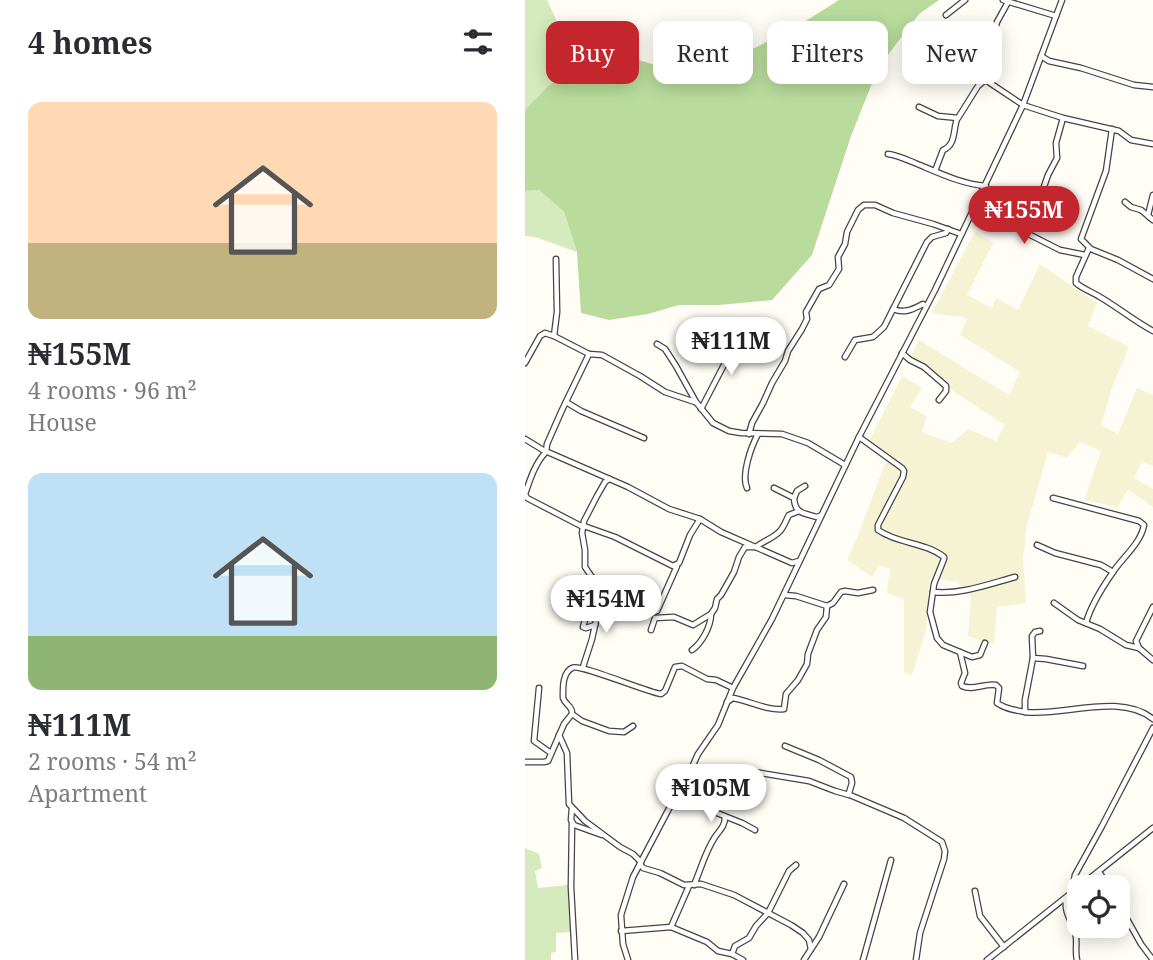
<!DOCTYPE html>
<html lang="en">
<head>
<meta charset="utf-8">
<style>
  :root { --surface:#fff; --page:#f2f2f3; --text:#2b2b33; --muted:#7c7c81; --accent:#c4262e }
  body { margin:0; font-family:"Noto Serif",serif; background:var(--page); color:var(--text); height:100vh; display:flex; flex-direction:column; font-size:26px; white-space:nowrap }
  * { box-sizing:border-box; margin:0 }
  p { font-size:23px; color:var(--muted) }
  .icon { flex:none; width:38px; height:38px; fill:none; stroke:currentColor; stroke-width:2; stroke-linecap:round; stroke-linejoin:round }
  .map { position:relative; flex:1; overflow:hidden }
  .side { display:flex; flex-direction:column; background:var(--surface); width:525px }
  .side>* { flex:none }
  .banner { position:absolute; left:21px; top:21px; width:500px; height:63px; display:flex; gap:14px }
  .buttons { position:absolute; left:542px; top:875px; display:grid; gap:14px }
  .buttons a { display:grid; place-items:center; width:63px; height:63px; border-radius:14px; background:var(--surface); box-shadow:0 4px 18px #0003; font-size:35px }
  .price { position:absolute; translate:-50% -60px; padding:0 16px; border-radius:24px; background:#fff; color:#222; font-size:23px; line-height:46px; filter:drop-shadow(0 2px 4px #0008) }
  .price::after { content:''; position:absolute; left:50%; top:42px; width:21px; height:16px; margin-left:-10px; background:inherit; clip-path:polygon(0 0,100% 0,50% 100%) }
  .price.selected { background:var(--accent); color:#fff }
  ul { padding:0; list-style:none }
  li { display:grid; align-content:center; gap:14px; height:371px; padding:0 28px }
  li span { display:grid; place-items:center; height:217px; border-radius:14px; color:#555 }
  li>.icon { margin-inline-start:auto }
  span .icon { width:126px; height:126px; fill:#fffc; stroke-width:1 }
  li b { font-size:30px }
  h2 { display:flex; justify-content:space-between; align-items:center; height:84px; padding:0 28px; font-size:30px }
  .pill { padding:0 24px; border-radius:14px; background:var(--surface); box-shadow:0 4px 18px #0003; font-size:24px; line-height:63px }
  .pill.selected { background:var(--accent); color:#fff }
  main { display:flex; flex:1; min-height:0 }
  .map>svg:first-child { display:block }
</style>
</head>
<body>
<main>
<section class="side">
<h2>4 homes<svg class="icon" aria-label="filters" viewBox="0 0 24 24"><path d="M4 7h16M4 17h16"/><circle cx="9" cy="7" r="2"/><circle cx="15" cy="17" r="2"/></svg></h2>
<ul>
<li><span style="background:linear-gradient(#ffd9b3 65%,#c2b280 0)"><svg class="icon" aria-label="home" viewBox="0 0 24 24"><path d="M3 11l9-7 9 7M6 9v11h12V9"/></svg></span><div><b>₦155M</b><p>4 rooms · 96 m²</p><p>House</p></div></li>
<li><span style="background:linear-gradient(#bfe0f5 75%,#8fb573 0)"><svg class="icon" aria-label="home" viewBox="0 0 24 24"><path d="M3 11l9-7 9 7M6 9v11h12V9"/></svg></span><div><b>₦111M</b><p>2 rooms · 54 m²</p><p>Apartment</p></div></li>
</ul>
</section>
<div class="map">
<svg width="628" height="960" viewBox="0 0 628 960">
  <rect width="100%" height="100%" fill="#fffdf5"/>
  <path fill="#f6f3d4" d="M450,231L468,243L442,295L467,308L471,298L493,310L515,264L572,303L563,326L604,347L588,385L576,425L593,434L612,388L628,395V466L617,462L609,478L628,489V507L603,490L592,507L559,500L576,451L555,442L542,458L523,452L502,525L498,558L501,603L472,607L469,644L443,636L446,596L432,582L405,578L401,630L387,675L379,673V599L362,593L365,569L354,565L347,577L322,560L335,530L361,461L342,445L377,376L397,388L385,407L402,416L397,432L427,443L443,429L471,441L480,425L383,362L394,340L484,395L495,372L435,335L442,319L436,316H426L407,313Z"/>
  <g fill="#d5ebbd">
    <path d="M0,0H22L37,32L70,56L23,86L0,110Z"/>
    <path d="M14,190L39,212L52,252L10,237L0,236V191Z"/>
    <path d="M0,848L14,854L17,868L10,871L13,888L44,885L46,932L31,933V952L26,953V960H0Z"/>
  </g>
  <path fill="#b9dc9c" d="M314,0H414L394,14L353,68L326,136L287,255L247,300L194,305H154L123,314L84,320L56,313L52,252L39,212L14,190L0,191V110L23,86L70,56L111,59L173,79L222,52L276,24Z"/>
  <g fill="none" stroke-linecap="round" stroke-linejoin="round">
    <g stroke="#444" stroke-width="7">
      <g id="minor">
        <path d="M478,0L531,16"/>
        <path d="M421,15L440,0"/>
        <path d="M395,43L439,61L453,75L498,105L538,118L594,131L606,140L628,144"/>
        <path d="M461,44L468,35L472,22L483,2"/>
        <path d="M516,56L524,61L556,68L609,85L628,87"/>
        <path d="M394,107L413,116L433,118L453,86L460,80"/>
        <path d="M587,129L581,171L556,239L566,249L593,260L628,279"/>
        <path d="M363,154C372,155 380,159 390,163C412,172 436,184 461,186"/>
        <path d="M410,171L418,150C431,145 428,130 432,119"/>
        <path d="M600,202L606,207L616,210L628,220"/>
        <path d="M451,205L468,216L535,250L560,255"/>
        <path d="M624,217L623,215L628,195"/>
        <path d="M499,232L503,230L505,227L523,175L532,158L531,143L538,118"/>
        <path d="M564,248L551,277V283C558,289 567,292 575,297C594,308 609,321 628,331"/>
        <path d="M368,309C380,314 388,309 398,304L401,306"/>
        <path d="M29,336L32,312L31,259"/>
        <path d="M132,344L140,349L151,366L171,402L188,423L204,431L216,433L257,434L283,443L320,465"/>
        <path d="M377,353L385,360L399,367L421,386V391L414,400"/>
        <path d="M320,357L330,340L348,337L359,327L402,242L407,237L421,233L423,229"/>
        <path d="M0,363L15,336L20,333L29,336L64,354L77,355L115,376L140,392L170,402"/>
        <path d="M41,402L56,411L119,438"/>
        <path d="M176,409L215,334"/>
        <path d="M224,434L227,423L238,403L247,383L260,361L263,351L277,329L282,319L281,312L294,289L304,285L314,269L313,257L320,244L322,232L333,210L339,205H350L368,213L408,224L436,234"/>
        <path d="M334,437L377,468L379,471L378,477L353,525V530C373,544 400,542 419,557V559L409,584L405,612L412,638L418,645L447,657L455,655L460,643"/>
        <path d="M0,439L18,450L103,487L144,509L175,519L196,532L267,563L274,561"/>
        <path d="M222,488C216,475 226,447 233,434"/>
        <path d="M249,488L269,498C270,514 278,513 292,517L295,516"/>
        <path d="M269,498L272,491L280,486"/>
        <path d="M528,498L614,521L619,525C616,543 598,557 588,572C579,585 565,608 561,623"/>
        <path d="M59,526L90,537L148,566L154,563L165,535L175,519"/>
        <path d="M58,527L2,498L0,494C5,480 10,463 21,452L22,444L37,410L64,354"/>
        <path d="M512,545L530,553L576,565L588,572"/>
        <path d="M408,592C435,595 464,584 490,577"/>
        <path d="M77,594L72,589L69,580L60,567V550L57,533L59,521L72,496L80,482L84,479"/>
        <path d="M259,595L271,596L302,606L308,603L316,592L320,591L333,593L348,590"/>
        <path d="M529,603L553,620L575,629L601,645L614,648"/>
        <path d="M628,607L611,641L614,648L628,660"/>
        <path d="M119,613L125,614L132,611L152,566"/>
        <path d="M70,625L61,628L58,627L62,612L77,595"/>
        <path d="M126,630L130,618L149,617L168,625L186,614L190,608L192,599L196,595L209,572L214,557L220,547H231C238,541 249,538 255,531C259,527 261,520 264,515L274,511"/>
        <path d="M515,631L510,632L507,636L508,658L500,700V712C538,717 594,692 628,719"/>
        <path d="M167,650C177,643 186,626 186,614"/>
        <path d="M435,652L440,673L436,683L437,686C448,691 459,683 471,685L474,688L472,703C480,709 490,710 500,712"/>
        <path d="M508,658L521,659L558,666"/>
        <path d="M58,667L67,639L77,594"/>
        <path d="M14,688L9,741L26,753"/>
        <path d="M202,702L208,698C225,701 242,711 259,709L261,694L273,680L282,664L283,654L292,630L301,617L302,606"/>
        <path d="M108,726L99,732L84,731L57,721L47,714C48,706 40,705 38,698C38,689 37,673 47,668C54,663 121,692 136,694L140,691L150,667L157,666L182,679L191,680L208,688"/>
        <path d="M34,735L42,753L44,804L60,821L95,847L108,854L116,862"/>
        <path d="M260,746L294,760L326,777L327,783L324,793L325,795L379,818L417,842L420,851L419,859L395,933L391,960"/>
        <path d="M0,762H19L23,761L39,724L47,714"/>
        <path d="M223,771L284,781L310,791L324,795"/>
        <path d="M155,791L187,811L217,823L230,830"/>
        <path d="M47,808L46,820L49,825L77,835"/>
        <path d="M47,823L46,887L50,960"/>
        <path d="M115,864L118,868L135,873L159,885L176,884L209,895L266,925L278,933L284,940L286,949"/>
        <path d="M574,872L584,887"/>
        <path d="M169,885C176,869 180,852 190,837C195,830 200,826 200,817"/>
        <path d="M551,889L549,880L550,875L577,826L628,728"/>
        <path d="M450,891L455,916L479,947"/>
        <path d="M541,899C539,917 549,921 551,937C552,945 550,952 552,960"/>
        <path d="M593,903L616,944L628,960"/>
        <path d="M146,927L164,886"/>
        <path d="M96,931L146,927L182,942L193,951L207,954"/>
        <path d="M103,960L98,944L96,915L108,877L148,801L158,787L173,754L193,725L208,688L247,619L334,437L410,290L498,105L537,0"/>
        <path d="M218,960L207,954L210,946L224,938L231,926L243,913L264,871L271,865"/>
        <path d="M279,960L294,937L319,884"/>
        <path d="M338,960L366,860"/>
        <path d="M462,960L628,828"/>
      </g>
    </g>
    <use href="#minor" stroke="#fff" stroke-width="4.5"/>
  </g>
</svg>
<div class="buttons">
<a><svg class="icon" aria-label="locate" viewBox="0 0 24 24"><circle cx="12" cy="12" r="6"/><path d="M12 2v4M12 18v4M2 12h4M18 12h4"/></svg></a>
</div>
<b class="price selected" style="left:499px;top:246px">₦155M</b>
<b class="price" style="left:206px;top:377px">₦111M</b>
<b class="price" style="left:81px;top:635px">₦154M</b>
<b class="price" style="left:186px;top:824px">₦105M</b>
<div class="banner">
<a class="pill selected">Buy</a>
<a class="pill">Rent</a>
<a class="pill">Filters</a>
<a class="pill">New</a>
</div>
</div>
</main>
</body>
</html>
